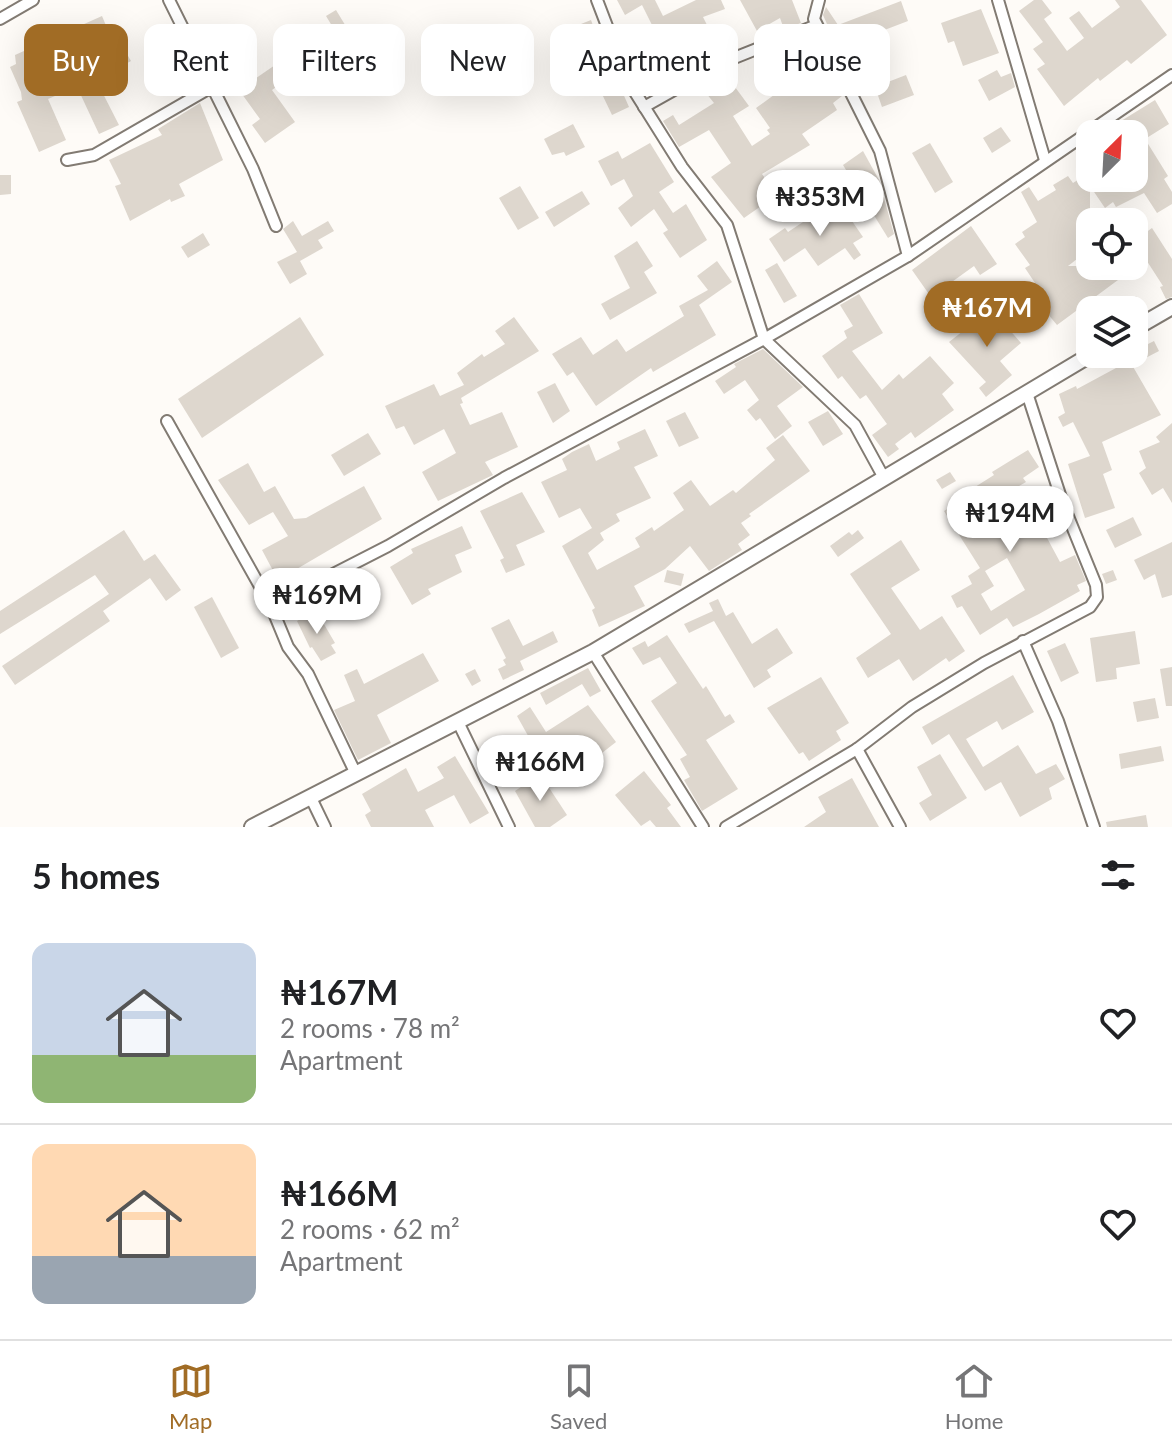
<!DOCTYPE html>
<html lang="en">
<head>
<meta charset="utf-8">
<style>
  :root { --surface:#fff; --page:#f6f6f6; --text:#202124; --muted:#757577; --line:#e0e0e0; --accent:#a16c25 }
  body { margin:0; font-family:Lato,sans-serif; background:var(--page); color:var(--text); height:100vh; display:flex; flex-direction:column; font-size:30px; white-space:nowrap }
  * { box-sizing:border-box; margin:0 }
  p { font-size:26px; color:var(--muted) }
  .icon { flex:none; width:44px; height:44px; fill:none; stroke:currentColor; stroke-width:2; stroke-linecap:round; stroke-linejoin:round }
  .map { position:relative; height:827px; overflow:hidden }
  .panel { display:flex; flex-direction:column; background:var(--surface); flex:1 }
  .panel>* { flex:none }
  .top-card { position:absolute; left:24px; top:24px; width:1124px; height:72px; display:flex; gap:16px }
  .needle { width:52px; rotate:24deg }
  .fabs { position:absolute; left:1076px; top:120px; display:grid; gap:16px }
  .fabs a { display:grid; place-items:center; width:72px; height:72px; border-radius:16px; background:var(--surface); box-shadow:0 8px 32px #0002; font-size:40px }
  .price { position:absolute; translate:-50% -68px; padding:0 18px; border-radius:28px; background:#fff; color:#222; font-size:26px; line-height:52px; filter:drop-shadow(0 2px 4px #0008) }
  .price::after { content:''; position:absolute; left:50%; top:48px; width:24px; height:18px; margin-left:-12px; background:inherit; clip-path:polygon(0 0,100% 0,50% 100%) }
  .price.current { background:var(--accent); color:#fff }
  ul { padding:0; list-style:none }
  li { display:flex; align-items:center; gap:24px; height:200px; padding:0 32px }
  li+li { border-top:2px solid var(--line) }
  li span { display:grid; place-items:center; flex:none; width:224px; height:160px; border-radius:16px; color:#555 }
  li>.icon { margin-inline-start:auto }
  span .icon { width:96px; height:96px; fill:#fffc; stroke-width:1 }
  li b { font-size:34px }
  h2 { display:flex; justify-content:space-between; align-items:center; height:96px; padding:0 32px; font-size:34px }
  .tag { padding:0 28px; border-radius:16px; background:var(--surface); box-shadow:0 8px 32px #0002; font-size:28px; line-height:72px }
  .tag.current { background:var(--accent); color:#fff }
  .dock { display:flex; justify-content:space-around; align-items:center; height:112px; border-top:2px solid var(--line); background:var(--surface); font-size:22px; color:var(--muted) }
  .dock a { display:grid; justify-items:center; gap:4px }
  .dock .current { color:var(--accent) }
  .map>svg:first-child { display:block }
</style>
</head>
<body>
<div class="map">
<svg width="1172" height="827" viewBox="0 0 1172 827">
  <rect width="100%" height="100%" fill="#fefbf7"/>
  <g fill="#ded7ce" fill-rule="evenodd">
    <path d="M617,0H655L663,16L696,0H721L725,9L703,17L711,33L691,43L702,65L654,92L638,63L664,49L642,5L625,15Z"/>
    <path d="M740,0H792L801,23L784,29L780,18L757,31Z"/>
    <path d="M1034,0H1042L1052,13L1044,19L1067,51L1084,38L1069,18L1079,11L1092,28L1120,7L1115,0H1141L1167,35L1131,64L1127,60L1100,81L1098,78L1064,106L1037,69L1045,64L1033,49L1043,42L1019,11Z"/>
    <path d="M901,1L908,21L861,39L875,75L862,79L846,35L834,40L823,15L826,7L838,25Z"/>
    <path d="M981,9L999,53L963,66L954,41L948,43L941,23Z"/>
    <path d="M336,10L353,38L343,44L326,16Z"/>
    <path d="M102,16L115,47L121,44L131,61L96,80L119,125L99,134L64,59L29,74L38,93L51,87L55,96L48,99L66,140L39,152L17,102L22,100L21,92L10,67L16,64L15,55Z"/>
    <path d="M591,20L598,40L592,43L604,68L610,64L629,107L612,115L591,71L574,79L566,62L586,53L576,26Z"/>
    <path d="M796,50L802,59L817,50L824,62L821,63L842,96L833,103L837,110L802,134L810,145L762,174L777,195L744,218L711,177L731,163L709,130L679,147L663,121L673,115L679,125L714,103L702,88L724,72L749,106L733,116L752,146L770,134L767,130L770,128L756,108L778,92L764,72Z"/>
    <path d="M278,63L289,78L272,90L295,122L265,143L252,125L260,119L239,90Z"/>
    <path d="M997,70L1001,77L1011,73L1015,87L989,101L978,80Z"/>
    <path d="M906,75L914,95L882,107L875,87Z"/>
    <path d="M1155,100L1169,124L1145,139L1168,176L1164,179L1172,192V204L1157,213L1144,193L1116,207L1113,202L1105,208L1090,186V249L1068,266H1137L1057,325L1027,289L1035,283L1025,268L1030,265L1015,244L1025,237L1022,232L1037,222L1021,192L1029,187L1038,201L1056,190L1053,185L1068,176L1073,183L1090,172V178H1134V134H1100Z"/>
    <path d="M200,103L223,160L179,184L185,196L171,202L170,199L130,221L115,186L121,184L109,160L162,135L158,129Z"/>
    <path d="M573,124L585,147L566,156L564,152L552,155L544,139Z"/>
    <path d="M1001,127L1011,141L992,153L983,138Z"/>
    <path d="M650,143L674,182L659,192L673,213L686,204L707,240L680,258L663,233L668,230L654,209L631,227L618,208L633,196L624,179L611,186L598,161L618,151L622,159Z"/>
    <path d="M930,143L953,182L935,193L912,153Z"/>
    <path d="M863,151L879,180L894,234L888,238L843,165Z"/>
    <path d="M0,175H11V194L0,195Z"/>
    <path d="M520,186L539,218L518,230L499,198Z"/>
    <path d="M582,191L590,204L554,227L545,212Z"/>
    <path d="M841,205L863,237L853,243L861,255L854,260L845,248L818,266L805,248L784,262L769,239L785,228L788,232L809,218L813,225Z"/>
    <path d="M293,221L302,236L328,221L334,231L318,240L323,248L300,261L307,274L290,284L277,262L297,252L283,229Z"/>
    <path d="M971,226L997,264L980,275L974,266L931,297L912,270Z"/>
    <path d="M1152,228L1172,259V297L1166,299L1160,287L1163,286L1134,241Z"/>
    <path d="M203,233L210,245L188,258L181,247Z"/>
    <path d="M637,241L653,266L644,272L657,293L610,320L601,304L630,288L614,256Z"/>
    <path d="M717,261L732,282L699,305L716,335L653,372L651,368L596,406L573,372L567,376L552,354L581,337L593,355L617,339L626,352L684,316L679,306L708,290L697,276Z"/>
    <path d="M777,263L797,296L784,303L765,270Z"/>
    <path d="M859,294L883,333L852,351L882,390L899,374L903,379L930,356L954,383L942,394L954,410L915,438L911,432L895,444L899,449L888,457L872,435L887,424L866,395L860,399L842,376L838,379L822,356L847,338L844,331L853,326L840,305Z"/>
    <path d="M1136,296L1145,310H1115Z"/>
    <path d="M991,309L1021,343L1000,361L1012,375L986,397L979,388L986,382L949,342Z"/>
    <path d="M300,317L324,355L202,438L178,399Z"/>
    <path d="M514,317L539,351L461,398L463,403L460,404L470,425L502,412L518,447L485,462L493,475L438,501L422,472L456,453L444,429L414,445L404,426L396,429L385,406L434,384L440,396L464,385L457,373L482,354L484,357L505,344L495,331Z"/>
    <path d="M1146,340L1148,344L1154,341L1159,351L1132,365L1161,415L1102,442L1112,470L1103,474L1115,508L1085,518L1068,464L1090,456L1073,422L1063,427L1058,417L1065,413L1059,394L1076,386L1077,389L1116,368L1113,362L1139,354L1134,345Z"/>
    <path d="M763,349L803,387L777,406L792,426L775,439L760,418L756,421L747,410L759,400L745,380L724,394L715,381L736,367L734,364Z"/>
    <path d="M555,383L570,411L553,423L537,392Z"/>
    <path d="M828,411L843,434L823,446L808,422Z"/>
    <path d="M685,412L699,438L679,447L666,421Z"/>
    <path d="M1172,423V503L1163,488L1152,495L1139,473L1146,468L1139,451L1160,442L1156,437Z"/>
    <path d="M645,429L658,456L634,467L651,498L616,514L620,521L600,533L604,540L588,553L597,570L640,547L635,538L652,527L654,531L684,510L673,493L691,480L710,506L733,490L736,493L775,460L766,448L783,435L810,471L749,514L751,516L741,523L750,535L738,544L742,550L709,571L690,546L665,569L634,586L645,606L599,627L592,610L595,608L562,546L592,528L580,508L559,518L541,482L567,470L562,459L572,452L589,444L596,461L620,449L617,442Z"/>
    <path d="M368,433L381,454L344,476L331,455Z"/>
    <path d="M1028,450L1039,467L1023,478L1026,482L1014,489L1017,494L1004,501L1020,527L1049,510L1060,527L1046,536L1060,562L1075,555L1086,581L1077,585L1080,591L1039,614L1013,627L1007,618L980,635L962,606L957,608L951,596L972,584L968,576L980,568L944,511L977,491L975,487L994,475L992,472ZM1007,558L1025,590L991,611L981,594L994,586L985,571Z"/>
    <path d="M248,463L264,492L275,486L294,519L306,518L364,486L382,519L278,580L262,550L288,536L273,512L249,525L218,480Z"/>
    <path d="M950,472L956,481L942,489L936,480Z"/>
    <path d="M522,492L545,532L516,545L525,565L506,573L500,560L504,558L480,511Z"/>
    <path d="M1133,517L1142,535L1115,548L1106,530Z"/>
    <path d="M462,526L472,548L455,555L462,572L428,589L431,594L412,605L390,567L413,553L411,549Z"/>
    <path d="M124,530L144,561L155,554L181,590L166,601L150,578L103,611L110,621L15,685L2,666L109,594L95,575L0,634V611Z"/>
    <path d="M858,530L864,538L838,557L830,546L849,532L852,535Z"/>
    <path d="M901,540L920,570L891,588L920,630L942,616L965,651L949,662L946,658L913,681L899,659L868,678L856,658L891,634L850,574Z"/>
    <path d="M1172,542V595L1162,598L1155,574L1144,580L1134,560Z"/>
    <path d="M667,570L684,574L681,586L664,582Z"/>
    <path d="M1113,570L1117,580L1106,584L1102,574Z"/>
    <path d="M212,597L239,648L221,658L194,607Z"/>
    <path d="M718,599L726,616L733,612L752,644L777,628L793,653L767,670L771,677L754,688L714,621L689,633L684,624L713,611L709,603Z"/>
    <path d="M312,612L317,621L321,619L335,643L331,645L336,653L321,661L312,647L310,648L297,621Z"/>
    <path d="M509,619L523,646L553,631L558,642L520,661L524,670L503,680L498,669L506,665L503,660L506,658L491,628Z"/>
    <path d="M1135,631L1140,664L1116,668L1117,679L1096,682L1090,638Z"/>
    <path d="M667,635L703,689L706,686L725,717L730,714L735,722L706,740L738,789L702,811L684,780L690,777L680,759L687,755L651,701L677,683L660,657L643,665L632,648L645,641L648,647Z"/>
    <path d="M1065,643L1079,673L1061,682L1047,651Z"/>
    <path d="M423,653L439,681L377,715L391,743L358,760L334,710L355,701L344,675L357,669L364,684Z"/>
    <path d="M1172,667V706H1166L1160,669Z"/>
    <path d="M588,668L601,691L590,697L582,684L546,705L540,693Z"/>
    <path d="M475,669L481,681L472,686L465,674Z"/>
    <path d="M1013,675L1034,712L1002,730L997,721L966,739L983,767L1018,745L1036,774L1056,764L1065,779L1049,788L1052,799L1020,817L1001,782L985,791L949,734L932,745L922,727Z"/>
    <path d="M821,677L849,723L836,731L841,740L809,761L803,752L799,754L767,708Z"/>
    <path d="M1155,698L1159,718L1137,722L1133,702Z"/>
    <path d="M588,705L616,742L593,760L578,741L545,766L517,716L530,707L546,732Z"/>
    <path d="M1161,746L1164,761L1121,769L1119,754Z"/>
    <path d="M940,754L967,798L930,821L919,803L932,795L917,767Z"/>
    <path d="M455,756L489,813L470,824L454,795L425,810L434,827H371L365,815L371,811L362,794L406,768L418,792L444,778L437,767Z"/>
    <path d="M644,771L671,805L667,808L681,827H656L650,820L641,826L615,795Z"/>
    <path d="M540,774L567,815L550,827H535L515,791Z"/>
    <path d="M852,778L879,827H804L826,812L818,797Z"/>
    <path d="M1146,815L1148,827H1107L1106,822Z"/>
  </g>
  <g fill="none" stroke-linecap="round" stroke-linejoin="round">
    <g stroke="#827b73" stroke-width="14">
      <g id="street">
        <path d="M169,0L253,169L276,226"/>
        <path d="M597,0L628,81L682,167L727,225L764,339L855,425L884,478"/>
        <path d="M819,0L814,19L880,151L908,256"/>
        <path d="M998,0L1045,160"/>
        <path d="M0,19L33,0"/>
        <path d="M644,107L724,62L812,27L819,33"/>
        <path d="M67,160L94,155L210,88"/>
        <path d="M167,421L271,606L288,647L308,674L356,774"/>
        <path d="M271,606L388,546L504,478L764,339L908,256L1172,75"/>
        <path d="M1023,641L1058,721L1094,827"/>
        <path d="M593,652L703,827"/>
        <path d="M458,722L509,827"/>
        <path d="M857,749L900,827"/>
        <path d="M310,796L325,827"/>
        <path d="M726,827L857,749L912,707L984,663L1090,607L1097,597L1096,585L1063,504L1027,393"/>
      </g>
    </g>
    <g stroke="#827b73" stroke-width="18">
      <g id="secondary">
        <path d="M1134,329L1172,307"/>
        <path d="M252,827L593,652L1092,354"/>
      </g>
    </g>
    <use href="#street" stroke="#fff" stroke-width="10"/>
    <use href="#secondary" stroke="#fff" stroke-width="14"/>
  </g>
</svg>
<div class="fabs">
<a><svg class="needle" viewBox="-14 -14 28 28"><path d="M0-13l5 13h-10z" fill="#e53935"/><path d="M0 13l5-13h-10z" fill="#757577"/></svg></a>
<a><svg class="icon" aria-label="locate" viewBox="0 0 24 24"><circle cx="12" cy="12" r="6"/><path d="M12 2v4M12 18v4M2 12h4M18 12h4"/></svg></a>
<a><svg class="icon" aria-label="layers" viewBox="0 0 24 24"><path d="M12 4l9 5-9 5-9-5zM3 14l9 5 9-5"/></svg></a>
</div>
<b class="price" style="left:820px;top:238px">₦353M</b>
<b class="price current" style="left:987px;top:349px">₦167M</b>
<b class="price" style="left:1010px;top:554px">₦194M</b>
<b class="price" style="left:317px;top:636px">₦169M</b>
<b class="price" style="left:540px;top:803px">₦166M</b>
<div class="top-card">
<a class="tag current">Buy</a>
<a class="tag">Rent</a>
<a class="tag">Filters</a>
<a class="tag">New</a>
<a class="tag">Apartment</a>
<a class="tag">House</a>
</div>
</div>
<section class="panel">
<h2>5 homes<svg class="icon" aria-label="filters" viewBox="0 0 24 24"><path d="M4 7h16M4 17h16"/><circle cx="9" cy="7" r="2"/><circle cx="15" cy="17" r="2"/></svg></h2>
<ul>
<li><span style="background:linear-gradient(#c9d6e8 70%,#8fb573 0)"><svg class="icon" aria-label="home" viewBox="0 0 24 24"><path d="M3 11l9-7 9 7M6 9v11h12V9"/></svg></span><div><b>₦167M</b><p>2 rooms · 78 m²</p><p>Apartment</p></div><svg class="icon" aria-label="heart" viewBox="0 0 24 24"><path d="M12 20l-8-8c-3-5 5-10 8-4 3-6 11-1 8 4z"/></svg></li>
<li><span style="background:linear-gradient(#ffd9b3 70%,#9aa5b1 0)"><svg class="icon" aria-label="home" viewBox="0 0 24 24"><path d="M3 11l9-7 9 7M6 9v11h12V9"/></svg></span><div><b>₦166M</b><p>2 rooms · 62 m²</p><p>Apartment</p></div><svg class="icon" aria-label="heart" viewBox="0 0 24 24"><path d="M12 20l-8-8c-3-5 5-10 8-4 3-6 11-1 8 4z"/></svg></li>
</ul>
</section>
<nav class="dock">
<a class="current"><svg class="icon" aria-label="map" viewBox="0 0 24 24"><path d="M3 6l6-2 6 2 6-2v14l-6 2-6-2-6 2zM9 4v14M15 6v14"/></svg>Map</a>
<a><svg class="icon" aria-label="saved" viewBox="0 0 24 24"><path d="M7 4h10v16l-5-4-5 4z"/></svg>Saved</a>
<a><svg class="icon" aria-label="home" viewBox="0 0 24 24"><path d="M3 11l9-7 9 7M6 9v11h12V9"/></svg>Home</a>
</nav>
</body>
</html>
